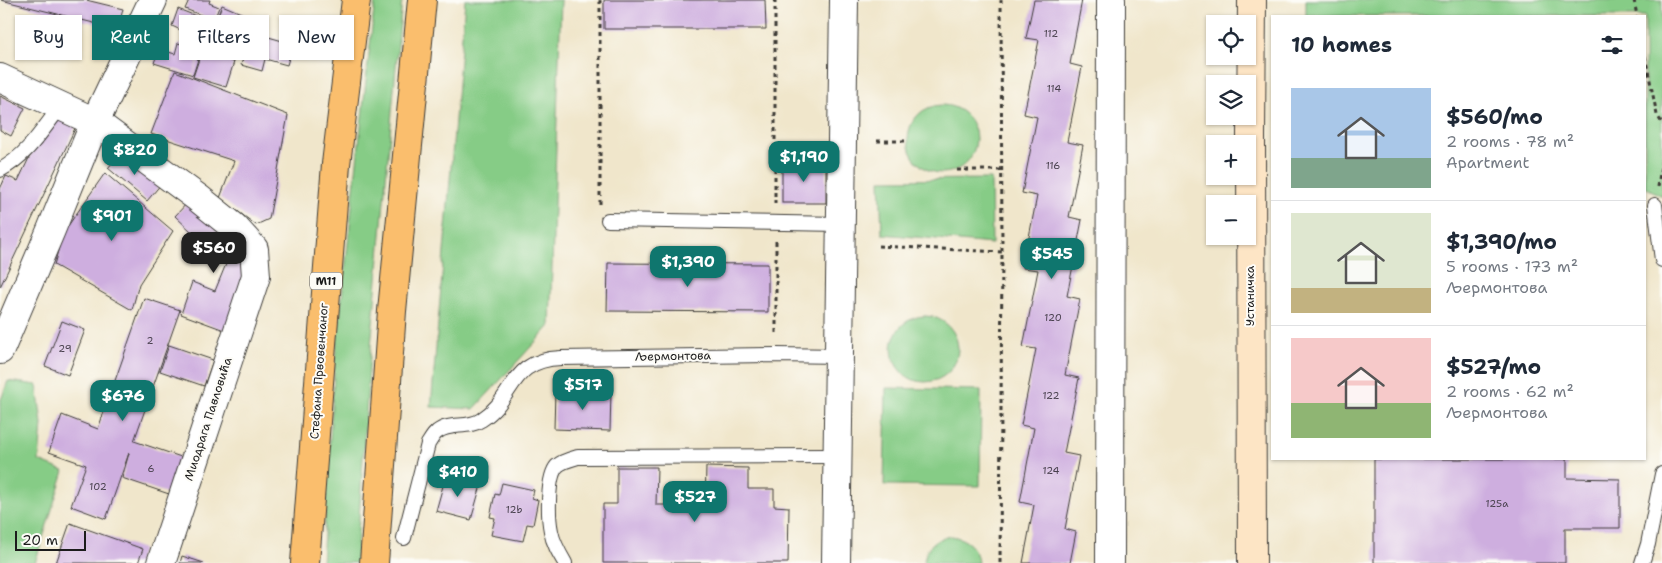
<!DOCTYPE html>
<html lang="en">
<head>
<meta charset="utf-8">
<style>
  :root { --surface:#fff; --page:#f2f2f3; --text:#1f2937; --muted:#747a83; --line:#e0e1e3; --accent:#0f766e }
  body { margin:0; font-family:"Shantell Sans",sans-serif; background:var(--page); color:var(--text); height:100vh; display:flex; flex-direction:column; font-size:19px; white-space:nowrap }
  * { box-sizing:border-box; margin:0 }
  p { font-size:16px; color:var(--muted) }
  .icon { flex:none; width:28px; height:28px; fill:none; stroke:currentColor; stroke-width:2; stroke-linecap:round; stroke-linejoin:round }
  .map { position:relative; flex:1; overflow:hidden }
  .sheet { position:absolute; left:1271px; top:15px; width:375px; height:445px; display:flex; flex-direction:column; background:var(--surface); border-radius:0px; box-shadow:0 1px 4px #0004 }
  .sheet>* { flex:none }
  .hud { position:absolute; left:15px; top:15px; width:475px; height:45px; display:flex; gap:10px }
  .fabs { position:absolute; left:1206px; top:15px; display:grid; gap:10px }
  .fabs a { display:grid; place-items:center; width:50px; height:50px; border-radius:0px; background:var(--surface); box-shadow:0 1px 4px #0004; font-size:25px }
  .scale { position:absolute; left:15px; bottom:12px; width:71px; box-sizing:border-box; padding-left:5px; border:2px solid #1c1c1c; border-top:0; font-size:14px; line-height:18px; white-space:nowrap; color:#1c1c1c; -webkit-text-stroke:4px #fdfcf7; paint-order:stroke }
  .price { position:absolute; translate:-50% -42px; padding:0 11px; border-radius:10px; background:var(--accent); color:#fff; font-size:16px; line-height:32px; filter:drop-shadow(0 1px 2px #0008) }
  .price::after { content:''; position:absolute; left:50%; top:30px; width:15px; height:11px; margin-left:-8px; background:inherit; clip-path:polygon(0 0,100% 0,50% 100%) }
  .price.selected { background:#222; color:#fff }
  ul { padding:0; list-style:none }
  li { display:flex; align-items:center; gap:15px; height:125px; padding:0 20px }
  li+li { border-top:1px solid var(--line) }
  li span { display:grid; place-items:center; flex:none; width:140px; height:100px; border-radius:0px; color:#555 }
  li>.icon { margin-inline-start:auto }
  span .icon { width:60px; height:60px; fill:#fffc; stroke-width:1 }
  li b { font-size:21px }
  h2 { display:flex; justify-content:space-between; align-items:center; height:60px; padding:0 20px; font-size:21px }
  .pill { padding:0 18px; border-radius:0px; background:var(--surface); box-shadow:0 1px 4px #0004; font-size:18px; line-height:45px }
  .pill.selected { background:var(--accent); color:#fff }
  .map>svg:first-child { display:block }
</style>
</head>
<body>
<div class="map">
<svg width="1662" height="563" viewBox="0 0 1662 563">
  <rect width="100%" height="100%" fill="#fdfcf7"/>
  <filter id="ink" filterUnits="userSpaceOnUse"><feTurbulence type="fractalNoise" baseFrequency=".02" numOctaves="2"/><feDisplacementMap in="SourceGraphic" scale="10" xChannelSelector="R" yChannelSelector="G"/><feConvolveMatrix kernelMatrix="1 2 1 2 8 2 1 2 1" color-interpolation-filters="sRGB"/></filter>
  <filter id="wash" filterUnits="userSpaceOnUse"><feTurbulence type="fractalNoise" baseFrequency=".0096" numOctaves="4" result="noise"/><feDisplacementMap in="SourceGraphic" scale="20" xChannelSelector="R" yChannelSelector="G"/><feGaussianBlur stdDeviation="1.12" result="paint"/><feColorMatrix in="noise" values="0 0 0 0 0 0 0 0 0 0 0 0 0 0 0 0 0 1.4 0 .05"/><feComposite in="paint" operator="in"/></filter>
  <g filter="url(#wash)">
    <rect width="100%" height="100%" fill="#f0e6cb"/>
    <g fill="#86cc86" stroke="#517451">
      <path d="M375,0H402L369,369L356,563H322L335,360Z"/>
      <path d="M465,0H561L550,326L474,409L431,407Z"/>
      <path d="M1306,0H1662V196L1645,187V16H1306Z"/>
      <circle cx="942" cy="139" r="34"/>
      <path d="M991,179L992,244L882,234L880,180Z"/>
      <circle cx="925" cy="349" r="33"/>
      <path d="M8,381L37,385L42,424L39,461L64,471L35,563H0V402Z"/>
      <path d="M886,388L981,390L980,486L884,485Z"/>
      <path d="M952,536C967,539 977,547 978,563H924C925,546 936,538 952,536Z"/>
    </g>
    <g id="blocks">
      <g fill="#ceaedf">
        <path d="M1,0H86L123,9L118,29Z"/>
        <path d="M189,0H210L209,3L219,7L214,20L185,9Z"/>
        <path d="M604,0H765L766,29H604Z"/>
        <path d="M1034,0H1082L1070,64L1082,67L1067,142L1083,145L1069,217L1082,220L1067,296L1080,299L1065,375L1079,378L1064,453L1079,456L1065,529L1076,532L1070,563H1023L1034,505L1020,502L1034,428L1021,425L1036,349L1023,347L1038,270L1023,268L1037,196L1022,193L1037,117L1024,114L1039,40L1026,38Z"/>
        <path d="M222,5L253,18L247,32L216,20Z"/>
        <path d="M178,9L201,18L191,44L184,41L187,33L172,26Z"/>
        <path d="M203,19L218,25L208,49L194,44Z"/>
        <path d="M223,26L247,35L241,53L216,44Z"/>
        <path d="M251,32L293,44L287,65L265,59L262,71L241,65Z"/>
        <path d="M178,43L201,50L193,75L154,63L159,49L175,54Z"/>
        <path d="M201,53L234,62L226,87L193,77Z"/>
        <path d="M175,71L288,115L269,219L256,225L220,198L234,161L151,134Z"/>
        <path d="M0,96L25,108L11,136L0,130Z"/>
        <path d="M59,113L78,122L0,287V189L6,176L18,181L41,133L48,135Z"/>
        <path d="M123,150L162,183L147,201L108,168Z"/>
        <rect x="782" y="163" width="44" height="40"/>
        <path d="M105,173L173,231L139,284L132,310L54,265L63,233Z"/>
        <path d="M189,201L244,254L245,283L227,331L181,314L192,282L215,291L226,264L175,216Z"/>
        <path d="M608,263L768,264V312L607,311Z"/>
        <path d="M144,298L180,310L134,441L181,457L169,494L122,478L129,453L106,519L71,506L86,465L49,452L62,415L98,429Z"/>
        <path d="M62,321L85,330L68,375L45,366Z"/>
        <path d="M169,345L213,360L204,386L160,371Z"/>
        <path d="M555,391L611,392L610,431L554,429Z"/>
        <path d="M1374,459H1567V478L1620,479V528H1565V563H1374Z"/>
        <path d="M617,467H657L656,505H705L706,467L748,468V489H774V506L789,507L788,563H603V504H617Z"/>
        <path d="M446,475L481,485L471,520L436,511Z"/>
        <path d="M502,483L534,490L532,498L538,500L533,525L527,524L523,541L491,535L495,518L490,517L495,494L499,495Z"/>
        <path d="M70,523L143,549L138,563H56Z"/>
        <path d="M182,556L204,563H180Z"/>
      </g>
    </g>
  </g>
  <g filter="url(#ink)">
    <use href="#blocks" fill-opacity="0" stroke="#3c3a36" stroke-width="1"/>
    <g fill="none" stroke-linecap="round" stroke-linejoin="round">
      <g stroke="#3c3a36" stroke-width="16">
        <g id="service">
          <path d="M0,170C27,156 43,129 61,106"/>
          <path d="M1655,205L1662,260"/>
          <path d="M608,220L841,224"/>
          <path d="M404,538L428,444C430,441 433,435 437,432C449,422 468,429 481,420C516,398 508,360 561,358L776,355L840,356"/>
          <path d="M565,563C559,553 553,543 551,531C548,517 547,477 557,466C562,461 571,459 578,457L838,456"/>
          <path d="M1642,563L1648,544L1662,474"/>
        </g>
      </g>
      <g stroke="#3c3a36" stroke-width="30">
        <g id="minor">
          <path d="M0,78L95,122L198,198L234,227L254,249L256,276L161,563"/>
          <path d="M0,350L51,230L95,122L153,0"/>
          <path d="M836,563L844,0"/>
          <path d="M1110,563L1111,0"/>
        </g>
      </g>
      <g stroke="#3c3a36" stroke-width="30">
        <path id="secondary" d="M1252,563L1251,136L1252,0"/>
      </g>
      <g stroke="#3c3a36" stroke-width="30">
        <g id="trunk">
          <path d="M305,563L336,164L356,0"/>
          <path d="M374,563L392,311L422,0"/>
        </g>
      </g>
      <g stroke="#3c3a36" stroke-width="3" stroke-dasharray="4 4" stroke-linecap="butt">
        <path d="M600,0V204"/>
        <path d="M775,0V204"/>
        <path d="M1634,0L1637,16"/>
        <path d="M1645,56L1657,115L1662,123"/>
        <path d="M877,141H908"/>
        <path d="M957,170H1002"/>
        <path d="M1658,187L1662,158"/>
        <path d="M776,241V337"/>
        <path d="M878,246L1002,252"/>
        <path d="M1000,563L1002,252L1001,0"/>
      </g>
      <use href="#service" stroke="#fff" stroke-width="14"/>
      <use href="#minor" stroke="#fff" stroke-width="28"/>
      <use href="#secondary" stroke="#fde5c5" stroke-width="28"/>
      <use href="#trunk" stroke="#fabe6d" stroke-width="28"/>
    </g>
  </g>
  <g text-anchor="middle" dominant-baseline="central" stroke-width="4" stroke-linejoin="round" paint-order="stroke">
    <g font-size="10" fill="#48404d">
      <text x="1051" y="33">112</text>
      <text x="1054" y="88">114</text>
      <text x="1053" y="165">116</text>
      <text x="1053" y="317">120</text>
      <text x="150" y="340">2</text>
      <text x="65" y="348">29</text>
      <text x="1051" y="395">122</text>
      <text x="151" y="468">6</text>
      <text x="1051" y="470">124</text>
      <text x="98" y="486">102</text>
      <text x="1497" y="503">125a</text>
      <text x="514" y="509">12b</text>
    </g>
    <rect fill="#fdfcf7" stroke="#605f5e" stroke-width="1" x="310" y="272.5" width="32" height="17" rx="4"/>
    <g font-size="11" font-weight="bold" fill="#1c1c1c">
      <text x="326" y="281">M11</text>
    </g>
    <g font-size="12" fill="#1c1c1c" stroke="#fdfcf7">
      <text transform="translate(1250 296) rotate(-90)">Устаничка</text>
      <text transform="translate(673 356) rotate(-1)">Љермонтова</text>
      <text transform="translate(319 371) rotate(-86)">Стефана Првовенчаног</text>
      <text transform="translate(208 419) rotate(-72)">Миодрага Павловића</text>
    </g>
  </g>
</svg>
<div class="fabs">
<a><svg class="icon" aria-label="locate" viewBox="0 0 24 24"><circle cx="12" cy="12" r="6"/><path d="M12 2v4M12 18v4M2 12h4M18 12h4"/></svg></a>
<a><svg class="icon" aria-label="layers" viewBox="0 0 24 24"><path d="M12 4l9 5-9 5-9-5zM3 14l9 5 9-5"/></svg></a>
<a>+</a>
<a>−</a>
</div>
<div class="scale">20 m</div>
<b class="price" style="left:135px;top:176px">$820</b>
<b class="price" style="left:804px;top:183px">$1,190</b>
<b class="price" style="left:112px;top:242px">$901</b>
<b class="price selected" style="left:214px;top:274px">$560</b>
<b class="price" style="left:1052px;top:280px">$545</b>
<b class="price" style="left:688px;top:288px">$1,390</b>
<b class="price" style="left:583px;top:411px">$517</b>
<b class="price" style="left:123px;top:422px">$676</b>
<b class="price" style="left:458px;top:498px">$410</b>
<b class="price" style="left:695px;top:523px">$527</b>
<div class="hud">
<a class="pill">Buy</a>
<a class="pill selected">Rent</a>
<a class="pill">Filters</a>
<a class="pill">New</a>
</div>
<section class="sheet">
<h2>10 homes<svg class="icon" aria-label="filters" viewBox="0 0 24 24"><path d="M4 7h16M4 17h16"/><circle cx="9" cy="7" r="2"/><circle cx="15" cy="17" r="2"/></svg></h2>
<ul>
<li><span style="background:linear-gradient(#a9c7e8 70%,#7fa58c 0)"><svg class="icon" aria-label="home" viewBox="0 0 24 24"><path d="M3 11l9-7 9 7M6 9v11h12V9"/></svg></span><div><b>$560/mo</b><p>2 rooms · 78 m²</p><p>Apartment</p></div></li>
<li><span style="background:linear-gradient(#dfe7d0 75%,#c2b280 0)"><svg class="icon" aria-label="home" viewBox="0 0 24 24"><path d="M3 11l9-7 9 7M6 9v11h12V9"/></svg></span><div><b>$1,390/mo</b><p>5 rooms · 173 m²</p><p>Љермонтова</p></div></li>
<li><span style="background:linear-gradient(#f6c9c9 65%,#8fb573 0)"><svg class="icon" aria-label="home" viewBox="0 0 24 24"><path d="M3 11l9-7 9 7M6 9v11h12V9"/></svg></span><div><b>$527/mo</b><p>2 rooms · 62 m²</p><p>Љермонтова</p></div></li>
</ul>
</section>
</div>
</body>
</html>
